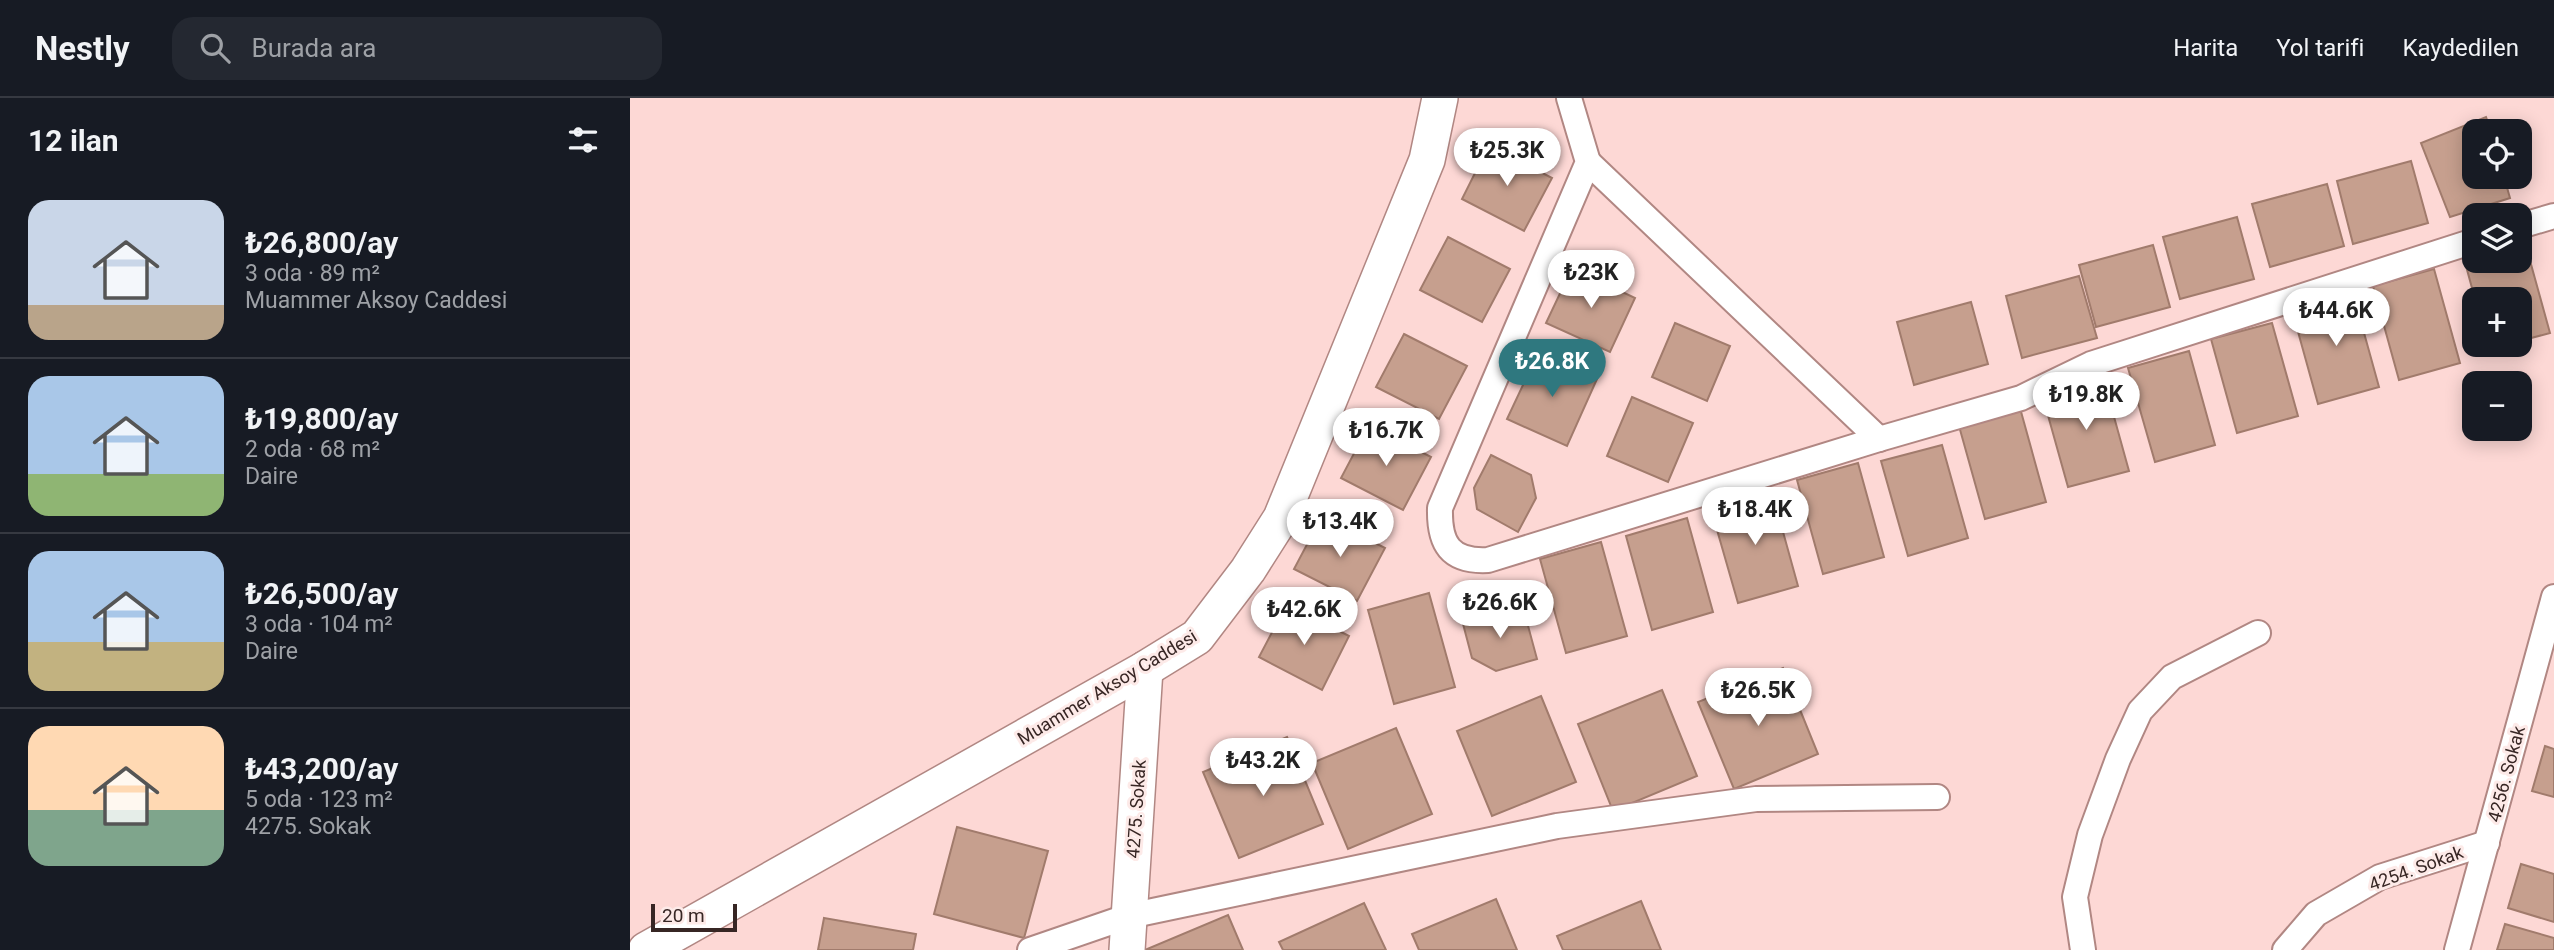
<!DOCTYPE html>
<html lang="tr">
<head>
<meta charset="utf-8">
<style>
  :root { --surface:#171b24; --page:#242831; --text:#f1f3f6; --muted:#9ea1a6; --line:#363941; --accent:#2f787f }
  body { margin:0; font-family:Roboto,sans-serif; background:var(--page); color:var(--text); height:100vh; display:flex; flex-direction:column; font-size:26px; white-space:nowrap }
  * { box-sizing:border-box; margin:0 }
  p { font-size:23px; color:var(--muted) }
  .icon { flex:none; width:38px; height:38px; fill:none; stroke:currentColor; stroke-width:2; stroke-linecap:round; stroke-linejoin:round }
  .map { position:relative; flex:1; overflow:hidden }
  .sheet { display:flex; flex-direction:column; background:var(--surface); width:630px }
  .sheet>* { flex:none }
  .fabs { position:absolute; left:1832px; top:21px; display:grid; gap:14px }
  .fabs a { display:grid; place-items:center; width:70px; height:70px; border-radius:14px; background:var(--surface); box-shadow:0 4px 18px #0003; font-size:35px }
  .scale { position:absolute; left:21px; bottom:18px; width:86px; box-sizing:border-box; padding-left:7px; border:4px solid #372624; border-top:0; font-size:19px; line-height:24px; white-space:nowrap; color:#372624; -webkit-text-stroke:5px #fdeae8; paint-order:stroke }
  .price { position:absolute; translate:-50% -60px; padding:0 16px; border-radius:24px; background:#fff; color:#222; font-size:23px; line-height:46px; filter:drop-shadow(0 2px 4px #0008) }
  .price::after { content:''; position:absolute; left:50%; top:42px; width:21px; height:16px; margin-left:-10px; background:inherit; clip-path:polygon(0 0,100% 0,50% 100%) }
  .price.on { background:var(--accent); color:#fff }
  ul { padding:0; list-style:none }
  li { display:flex; align-items:center; gap:21px; height:175px; padding:0 28px }
  li+li { border-top:2px solid var(--line) }
  li span { display:grid; place-items:center; flex:none; width:196px; height:140px; border-radius:21px; color:#555 }
  li>.icon { margin-inline-start:auto }
  span .icon { width:84px; height:84px; fill:#fffc; stroke-width:1 }
  li b { font-size:30px }
  h2 { display:flex; justify-content:space-between; align-items:center; height:84px; padding:0 28px; font-size:30px }
  header { display:flex; align-items:center; gap:42px; box-sizing:border-box; height:98px; padding:0 35px; background:var(--surface); border-bottom:2px solid var(--line) }
  header strong { font-size:33px }
  nav { display:flex; gap:38px; margin-inline-start:auto; font-size:24px }
  .search { width:490px; height:63px; background:var(--page); display:flex; align-items:center; gap:18px; box-sizing:border-box; padding:0 24px; border-radius:21px; color:var(--muted); font-size:26px }
  main { display:flex; flex:1; min-height:0 }
  .map>svg:first-child { display:block }
</style>
</head>
<body>
<header>
<strong>Nestly</strong>
<div class="search"><svg class="icon" aria-label="search" viewBox="0 0 24 24"><circle cx="10" cy="10" r="6"/><path d="M15 15l6 6"/></svg>Burada ara</div>
<nav><a>Harita</a><a>Yol tarifi</a><a>Kaydedilen</a></nav>
</header>
<main>
<section class="sheet">
<h2>12 ilan<svg class="icon" aria-label="filters" viewBox="0 0 24 24"><path d="M4 7h16M4 17h16"/><circle cx="9" cy="7" r="2"/><circle cx="15" cy="17" r="2"/></svg></h2>
<ul>
<li><span style="background:linear-gradient(#c9d6e8 75%,#b9a48a 0)"><svg class="icon" aria-label="home" viewBox="0 0 24 24"><path d="M3 11l9-7 9 7M6 9v11h12V9"/></svg></span><div><b>₺26,800/ay</b><p>3 oda · 89 m²</p><p>Muammer Aksoy Caddesi</p></div></li>
<li><span style="background:linear-gradient(#a9c7e8 70%,#8fb573 0)"><svg class="icon" aria-label="home" viewBox="0 0 24 24"><path d="M3 11l9-7 9 7M6 9v11h12V9"/></svg></span><div><b>₺19,800/ay</b><p>2 oda · 68 m²</p><p>Daire</p></div></li>
<li><span style="background:linear-gradient(#a9c7e8 65%,#c2b280 0)"><svg class="icon" aria-label="home" viewBox="0 0 24 24"><path d="M3 11l9-7 9 7M6 9v11h12V9"/></svg></span><div><b>₺26,500/ay</b><p>3 oda · 104 m²</p><p>Daire</p></div></li>
<li><span style="background:linear-gradient(#ffd9b3 60%,#7fa58c 0)"><svg class="icon" aria-label="home" viewBox="0 0 24 24"><path d="M3 11l9-7 9 7M6 9v11h12V9"/></svg></span><div><b>₺43,200/ay</b><p>5 oda · 123 m²</p><p>4275. Sokak</p></div></li>
</ul>
</section>
<div class="map">
<svg width="1924" height="852" viewBox="0 0 1924 852">
  <rect width="100%" height="100%" fill="#fdd8d5"/>
  <g fill="#c69f8e" stroke="#a17b6c" stroke-width="2">
    <path d="M1856,19L1861,33H1844V79H1874L1880,100L1820,119L1791,45Z"/>
    <path d="M859,47L922,80L894,133L832,101Z"/>
    <path d="M1781,63L1798,125L1723,146L1707,83Z"/>
    <path d="M1697,86L1714,148L1640,169L1622,106Z"/>
    <path d="M1607,119L1624,181L1550,201L1533,139Z"/>
    <path d="M818,139L880,171L852,224L790,192Z"/>
    <path d="M1894,141L1920,235L1890,243V201H1845L1833,157L1844,154V163H1890V142Z"/>
    <path d="M1523,147L1540,209L1466,229L1449,167Z"/>
    <path d="M942,170L1005,200L980,254L916,225Z"/>
    <path d="M1804,171L1830,265L1769,282L1743,188Z"/>
    <path d="M1449,178L1467,240L1392,260L1376,198Z"/>
    <path d="M1723,195L1749,289L1688,306L1662,212Z"/>
    <path d="M1341,204L1358,266L1284,287L1267,224Z"/>
    <path d="M1045,225L1100,248L1077,303L1022,279Z"/>
    <path d="M1642,225L1668,318L1607,335L1581,241Z"/>
    <path d="M774,236L837,268L809,321L746,289Z"/>
    <path d="M1559,253L1585,347L1525,364L1498,270Z"/>
    <path d="M908,255L967,281L937,348L877,321Z"/>
    <path d="M1473,279L1499,373L1438,389L1412,296Z"/>
    <path d="M1002,299L1063,325L1038,384L977,358Z"/>
    <path d="M1390,310L1416,404L1355,421L1329,328Z"/>
    <path d="M739,327L801,359L773,412L711,380Z"/>
    <path d="M1312,347L1338,440L1278,458L1251,363Z"/>
    <path d="M861,357L901,377L906,400L888,434L847,411L844,390Z"/>
    <path d="M1228,365L1254,459L1193,476L1167,382Z"/>
    <path d="M1142,394L1168,488L1108,505L1081,411Z"/>
    <path d="M692,418L755,450L727,503L664,471Z"/>
    <path d="M1057,420L1083,514L1022,532L996,438Z"/>
    <path d="M971,444L997,538L936,555L910,461Z"/>
    <path d="M799,495L825,589L764,606L738,512Z"/>
    <path d="M657,506L719,538L692,592L629,559Z"/>
    <path d="M878,511L897,524L907,561L866,573L842,560L832,522Z"/>
    <path d="M1153,570L1188,656L1104,691L1068,604Z"/>
    <path d="M1032,592L1067,678L983,713L948,626Z"/>
    <path d="M911,598L946,684L862,718L827,633Z"/>
    <path d="M766,630L802,716L718,751L682,665Z"/>
    <path d="M657,639L693,726L609,760L573,674Z"/>
    <path d="M1915,648L1924,651V699L1902,693Z"/>
    <path d="M327,729L418,753L394,840L304,816Z"/>
    <path d="M1891,766L1924,776V824L1878,810Z"/>
    <path d="M866,801L887,852H789L782,836Z"/>
    <path d="M1011,803L1031,852H933L927,838Z"/>
    <path d="M734,805L756,852H653L649,844Z"/>
    <path d="M598,817L613,852H515Z"/>
    <path d="M194,820L286,836L283,852H188Z"/>
    <path d="M1875,826L1924,840V852H1867Z"/>
  </g>
  <g fill="none" stroke-linecap="round" stroke-linejoin="round">
    <g stroke="#b18783" stroke-width="28">
      <g id="street">
        <path d="M939,0L958,64L810,410C809,446 820,464 858,462L1249,341L1391,300L1461,266L1844,143"/>
        <path d="M958,64L1249,341"/>
        <path d="M1890,128L1924,118"/>
        <path d="M400,852L499,818L927,728L1126,701L1307,699"/>
        <path d="M1453,852L1445,799L1460,737L1488,661L1510,613L1542,579L1628,535"/>
        <path d="M1655,852L1686,816L1750,779L1857,745"/>
        <path d="M1827,852L1924,499"/>
      </g>
    </g>
    <g stroke="#b18783" stroke-width="38">
      <g id="secondary">
        <path d="M16,852L515,571L567,539L618,472L651,420L797,62L810,0"/>
        <path d="M497,852L515,571"/>
      </g>
    </g>
    <use href="#street" stroke="#fff" stroke-width="24"/>
    <use href="#secondary" stroke="#fff" stroke-width="35"/>
  </g>
  <g text-anchor="middle" dominant-baseline="central" stroke-width="6" stroke-linejoin="round" paint-order="stroke">
    <g font-size="18" fill="#372624" stroke="#fdeae8">
      <text transform="translate(477 589) rotate(-31)">Muammer Aksoy Caddesi</text>
      <text transform="translate(1876 676) rotate(-75)">4256. Sokak</text>
      <text transform="translate(506 711) rotate(-86)">4275. Sokak</text>
      <text transform="translate(1786 770) rotate(-20)">4254. Sokak</text>
    </g>
  </g>
</svg>
<div class="fabs">
<a><svg class="icon" aria-label="locate" viewBox="0 0 24 24"><circle cx="12" cy="12" r="6"/><path d="M12 2v4M12 18v4M2 12h4M18 12h4"/></svg></a>
<a><svg class="icon" aria-label="layers" viewBox="0 0 24 24"><path d="M12 4l9 5-9 5-9-5zM3 14l9 5 9-5"/></svg></a>
<a>+</a>
<a>−</a>
</div>
<div class="scale">20 m</div>
<b class="price" style="left:877px;top:90px">₺25.3K</b>
<b class="price" style="left:961px;top:212px">₺23K</b>
<b class="price" style="left:1706px;top:250px">₺44.6K</b>
<b class="price on" style="left:922px;top:301px">₺26.8K</b>
<b class="price" style="left:1456px;top:334px">₺19.8K</b>
<b class="price" style="left:756px;top:370px">₺16.7K</b>
<b class="price" style="left:1125px;top:449px">₺18.4K</b>
<b class="price" style="left:710px;top:461px">₺13.4K</b>
<b class="price" style="left:870px;top:542px">₺26.6K</b>
<b class="price" style="left:674px;top:549px">₺42.6K</b>
<b class="price" style="left:1128px;top:630px">₺26.5K</b>
<b class="price" style="left:633px;top:700px">₺43.2K</b>
</div>
</main>
</body>
</html>
